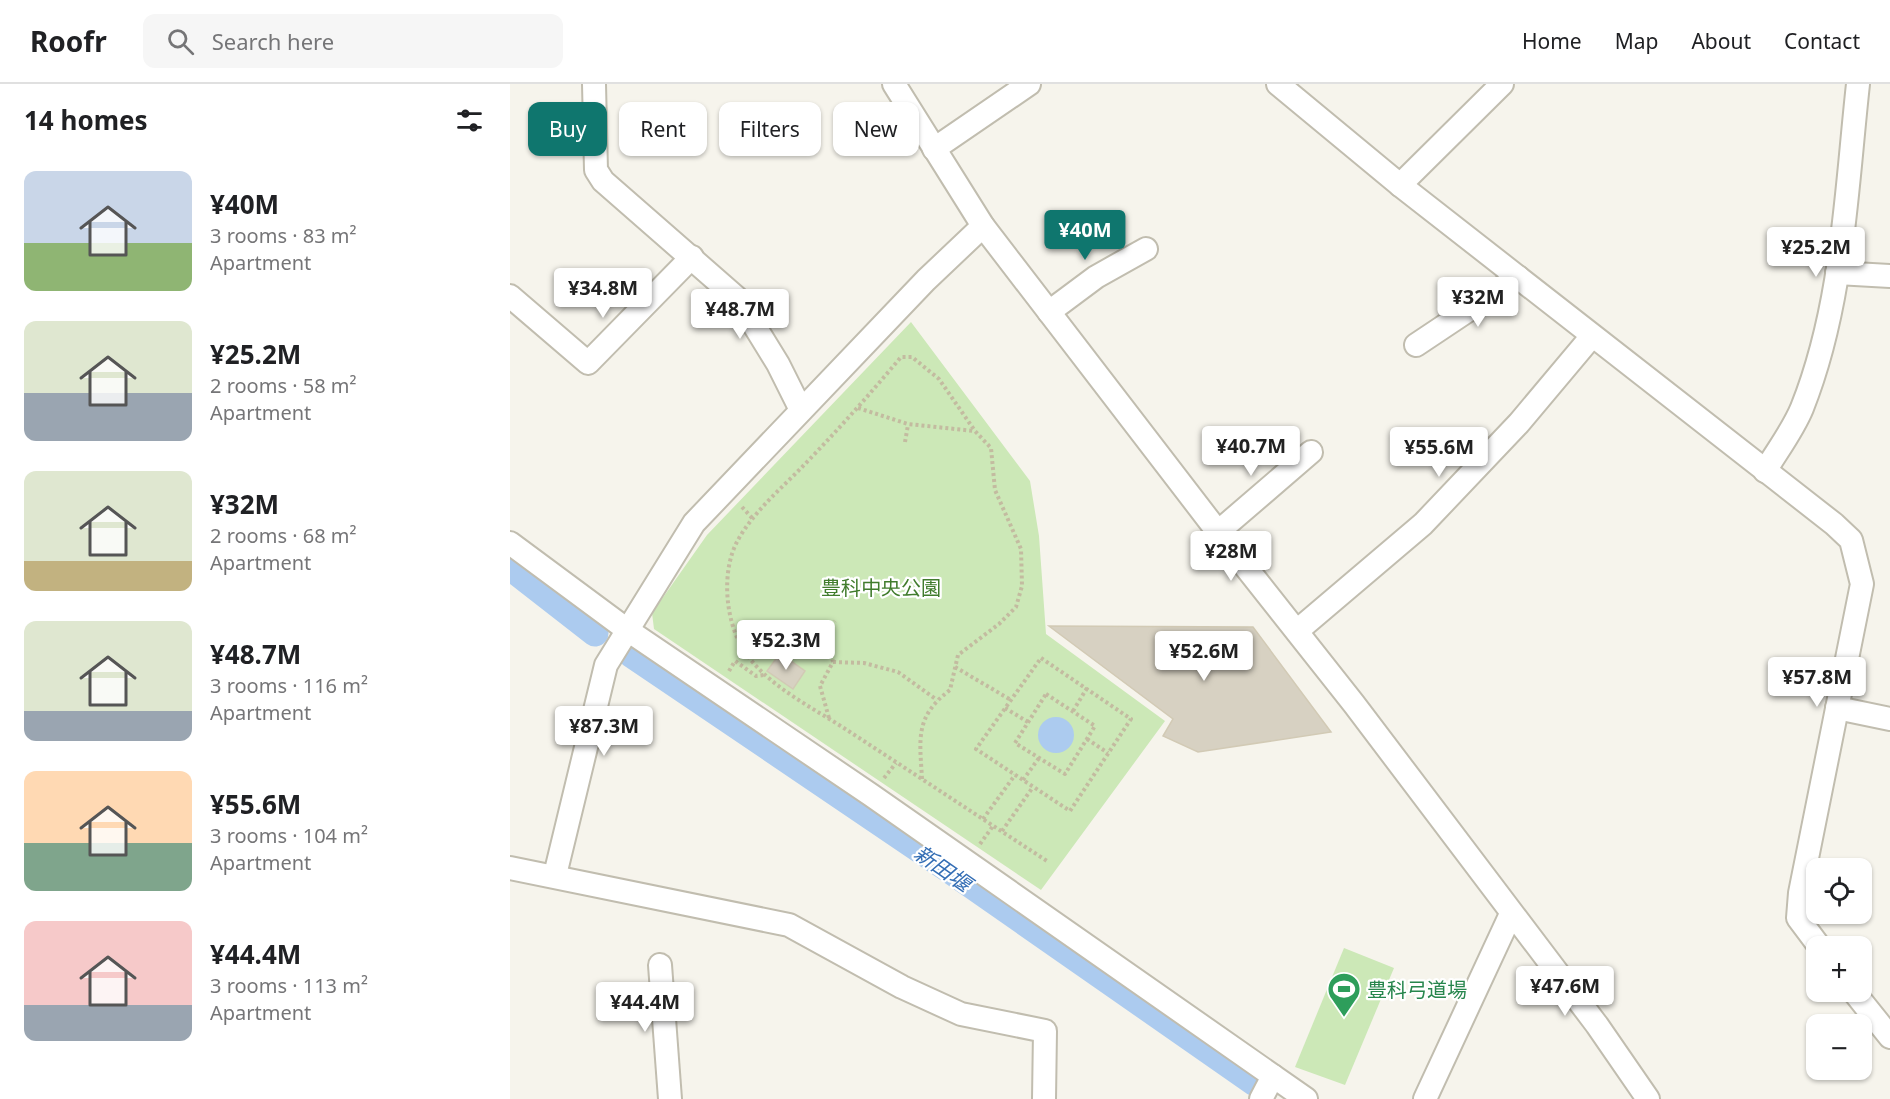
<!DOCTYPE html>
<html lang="en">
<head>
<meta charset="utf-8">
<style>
  :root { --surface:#fff; --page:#f6f6f6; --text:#202124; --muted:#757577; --line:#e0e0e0; --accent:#0f766e }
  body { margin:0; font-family:"Noto Sans","Noto Sans JP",sans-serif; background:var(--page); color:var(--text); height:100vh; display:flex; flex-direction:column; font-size:22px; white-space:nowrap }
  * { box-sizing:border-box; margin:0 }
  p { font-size:20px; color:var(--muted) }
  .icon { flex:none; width:33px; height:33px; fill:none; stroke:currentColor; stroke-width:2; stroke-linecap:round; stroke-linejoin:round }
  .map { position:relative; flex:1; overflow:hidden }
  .details { display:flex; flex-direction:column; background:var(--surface); width:510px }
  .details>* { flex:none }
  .banner { position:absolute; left:18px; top:18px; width:570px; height:54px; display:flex; gap:12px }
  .tools { position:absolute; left:1296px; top:774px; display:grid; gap:12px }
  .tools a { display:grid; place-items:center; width:66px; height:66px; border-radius:12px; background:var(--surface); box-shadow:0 2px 4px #0004; font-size:30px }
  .price { position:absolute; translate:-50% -51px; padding:0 14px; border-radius:6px; background:#fff; color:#222; font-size:20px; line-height:39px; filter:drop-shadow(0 2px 3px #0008) }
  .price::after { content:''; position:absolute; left:50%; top:36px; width:18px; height:14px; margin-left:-9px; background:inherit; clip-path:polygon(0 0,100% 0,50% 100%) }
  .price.selected { background:var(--accent); color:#fff }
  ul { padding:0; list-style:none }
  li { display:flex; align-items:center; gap:18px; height:150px; padding:0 24px }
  li span { display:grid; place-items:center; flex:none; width:168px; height:120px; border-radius:12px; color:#555 }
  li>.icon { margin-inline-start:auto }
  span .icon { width:72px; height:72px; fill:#fffc; stroke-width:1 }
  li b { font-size:26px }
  h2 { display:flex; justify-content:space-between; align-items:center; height:72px; padding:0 24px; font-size:26px }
  .tag { padding:0 21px; border-radius:12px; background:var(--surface); box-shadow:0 2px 4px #0004; font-size:21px; line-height:54px }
  .tag.selected { background:var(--accent); color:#fff }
  header { display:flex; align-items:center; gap:36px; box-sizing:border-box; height:84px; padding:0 30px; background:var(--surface); border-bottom:2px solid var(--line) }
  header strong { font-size:28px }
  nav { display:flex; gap:33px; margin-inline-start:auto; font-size:21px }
  .search { width:420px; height:54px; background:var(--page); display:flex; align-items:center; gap:15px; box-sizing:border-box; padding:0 21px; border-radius:12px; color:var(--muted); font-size:22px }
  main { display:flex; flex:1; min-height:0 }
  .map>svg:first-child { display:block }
</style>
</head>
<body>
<header>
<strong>Roofr</strong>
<div class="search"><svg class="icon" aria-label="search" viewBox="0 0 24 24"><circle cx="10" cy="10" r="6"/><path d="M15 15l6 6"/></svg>Search here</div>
<nav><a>Home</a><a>Map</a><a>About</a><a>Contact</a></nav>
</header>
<main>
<section class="details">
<h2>14 homes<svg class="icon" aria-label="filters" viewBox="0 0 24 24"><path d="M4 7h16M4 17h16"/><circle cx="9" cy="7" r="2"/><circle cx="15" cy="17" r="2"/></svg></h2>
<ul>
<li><span style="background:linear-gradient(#c9d6e8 60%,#8fb573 0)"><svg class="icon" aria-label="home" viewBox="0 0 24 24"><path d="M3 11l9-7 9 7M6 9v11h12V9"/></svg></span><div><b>¥40M</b><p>3 rooms · 83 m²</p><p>Apartment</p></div></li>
<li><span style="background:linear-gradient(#dfe7d0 60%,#9aa5b1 0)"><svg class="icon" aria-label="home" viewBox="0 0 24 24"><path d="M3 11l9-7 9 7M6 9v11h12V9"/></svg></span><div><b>¥25.2M</b><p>2 rooms · 58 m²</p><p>Apartment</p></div></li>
<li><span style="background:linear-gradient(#dfe7d0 75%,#c2b280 0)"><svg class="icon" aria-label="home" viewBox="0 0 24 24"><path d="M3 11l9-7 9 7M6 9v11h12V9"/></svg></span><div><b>¥32M</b><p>2 rooms · 68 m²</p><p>Apartment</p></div></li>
<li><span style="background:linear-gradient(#dfe7d0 75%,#9aa5b1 0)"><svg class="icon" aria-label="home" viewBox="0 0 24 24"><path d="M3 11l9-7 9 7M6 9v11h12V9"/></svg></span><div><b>¥48.7M</b><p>3 rooms · 116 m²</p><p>Apartment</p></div></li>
<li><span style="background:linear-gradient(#ffd9b3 60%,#7fa58c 0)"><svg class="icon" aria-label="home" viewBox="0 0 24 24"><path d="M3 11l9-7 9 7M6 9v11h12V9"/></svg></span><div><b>¥55.6M</b><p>3 rooms · 104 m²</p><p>Apartment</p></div></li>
<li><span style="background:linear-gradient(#f6c9c9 70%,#9aa5b1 0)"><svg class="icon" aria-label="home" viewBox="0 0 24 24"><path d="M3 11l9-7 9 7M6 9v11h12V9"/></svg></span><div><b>¥44.4M</b><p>3 rooms · 113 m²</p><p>Apartment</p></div></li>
</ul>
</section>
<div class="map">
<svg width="1380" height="1015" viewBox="0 0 1380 1015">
  <rect width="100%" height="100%" fill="#f6f4ec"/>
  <g fill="#cce8b7">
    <path d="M401,238L520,397L529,452L536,550L655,637L531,806L144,545L142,529L197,451Z"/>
    <path d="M834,864L884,884L835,1001L785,983Z"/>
  </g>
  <circle fill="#accbef" cx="546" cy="651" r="18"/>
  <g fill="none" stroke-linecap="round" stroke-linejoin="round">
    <g stroke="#accbef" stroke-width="27">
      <path d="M0,483L85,549"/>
      <path d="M121,570L437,784L745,999"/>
    </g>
  </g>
  <g fill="#d7d1c2" stroke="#d2cab5" stroke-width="1.5">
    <path d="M539,542L743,543L821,648L688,668L653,652L663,635Z"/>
    <path d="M270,569L295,587L283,605L257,587Z"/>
  </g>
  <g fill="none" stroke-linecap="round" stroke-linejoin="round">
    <g stroke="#c1bdaf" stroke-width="26">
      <g id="street">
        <path d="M84,0L86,86L93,97L228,215L268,280L291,326"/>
        <path d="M384,0L473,142L708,448L844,620L1087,941L1138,1015"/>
        <path d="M768,0L890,101L1324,440L1341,456L1352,500L1290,809L1288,834L1309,862"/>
        <path d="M424,65L519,0"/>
        <path d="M890,101L992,0"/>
        <path d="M1327,189L1380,192"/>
        <path d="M0,212L78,279L182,173"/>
        <path d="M539,228L586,193L636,165"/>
        <path d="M906,261L1008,193"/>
        <path d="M1255,387C1267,367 1283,346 1292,324C1333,221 1336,109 1348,0"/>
        <path d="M708,448L801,368"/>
        <path d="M0,459L116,545L361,711L796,1015"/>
        <path d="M787,547L913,440L1009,339L1082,252"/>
        <path d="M1327,624L1380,635"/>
        <path d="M0,784L279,841L392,903L451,930L535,947L534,1015"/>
        <path d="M45,791L96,581L184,439L416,196L473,142"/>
        <path d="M150,881L160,1015"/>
        <path d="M1344,908L1380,953"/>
        <path d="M751,1015L763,992"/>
        <path d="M915,1015L1001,830"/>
      </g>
    </g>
    <g stroke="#c3bba0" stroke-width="4" stroke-dasharray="3 3" stroke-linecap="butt">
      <path d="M348,324L398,340L464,347"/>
      <path d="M395,358L398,341"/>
      <path d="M232,423L243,435"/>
      <path d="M311,557L325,537"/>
      <path d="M233,564C252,558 305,544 319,564C321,567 322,574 323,578L310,602L319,634"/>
      <path d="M531,574L621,635L560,727L466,665Z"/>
      <path d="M323,578L354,579L388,588L427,616"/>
      <path d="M445,583L501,616"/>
      <path d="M219,587L225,577L246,592L254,591"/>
      <path d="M536,610L585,642L555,690L505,659Z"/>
      <path d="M495,624L518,638"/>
      <path d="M563,627L577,604"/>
      <path d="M577,655L598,669"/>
      <path d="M374,694L386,679"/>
      <path d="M412,695C410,656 404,633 440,606L448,571L489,540L506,523L512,502L511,465L485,406L481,364L465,347L429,295L402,273H391C360,310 328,346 294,381C272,404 244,427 228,456C211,486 215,536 233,565C256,602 304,624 340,648C406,691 471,734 537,777"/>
      <path d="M513,696L529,674"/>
      <path d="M473,735L505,691"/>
      <path d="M492,747L523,703"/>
      <path d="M470,760L483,742"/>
    </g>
    <use href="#street" stroke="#fff" stroke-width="22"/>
  </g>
  <defs>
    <g id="stadium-pin" transform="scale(1.725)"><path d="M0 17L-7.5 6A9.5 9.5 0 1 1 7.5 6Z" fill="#2e9e5b" stroke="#fff"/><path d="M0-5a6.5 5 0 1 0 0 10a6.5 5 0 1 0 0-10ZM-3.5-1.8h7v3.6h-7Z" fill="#fff"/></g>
  </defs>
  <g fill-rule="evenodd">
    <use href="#stadium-pin" x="834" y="905"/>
  </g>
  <g text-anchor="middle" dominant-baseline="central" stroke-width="4.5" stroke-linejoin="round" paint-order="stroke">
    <g font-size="20" fill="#417c2d" stroke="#fff">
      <text x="371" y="503">豊科中央公園</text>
    </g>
    <g font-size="20" fill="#27864d" stroke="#fff" text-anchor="start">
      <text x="857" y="905">豊科弓道場</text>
    </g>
    <g font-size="21" font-style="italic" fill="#346eb5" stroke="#fff">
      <text transform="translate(433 784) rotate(35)">新田堰</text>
    </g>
  </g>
</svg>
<div class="tools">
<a><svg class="icon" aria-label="locate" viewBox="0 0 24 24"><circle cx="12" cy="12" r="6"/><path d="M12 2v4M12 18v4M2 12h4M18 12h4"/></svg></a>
<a>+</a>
<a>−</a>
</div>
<b class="price selected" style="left:575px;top:177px">¥40M</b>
<b class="price" style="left:1306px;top:194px">¥25.2M</b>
<b class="price" style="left:93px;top:235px">¥34.8M</b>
<b class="price" style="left:968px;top:244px">¥32M</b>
<b class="price" style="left:230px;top:256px">¥48.7M</b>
<b class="price" style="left:741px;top:393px">¥40.7M</b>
<b class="price" style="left:929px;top:394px">¥55.6M</b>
<b class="price" style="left:721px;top:498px">¥28M</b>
<b class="price" style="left:276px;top:587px">¥52.3M</b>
<b class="price" style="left:694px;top:598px">¥52.6M</b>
<b class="price" style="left:1307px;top:624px">¥57.8M</b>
<b class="price" style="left:94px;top:673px">¥87.3M</b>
<b class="price" style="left:1055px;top:933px">¥47.6M</b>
<b class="price" style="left:135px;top:949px">¥44.4M</b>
<div class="banner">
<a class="tag selected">Buy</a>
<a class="tag">Rent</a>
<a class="tag">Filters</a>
<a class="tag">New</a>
</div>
</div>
</main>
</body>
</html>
